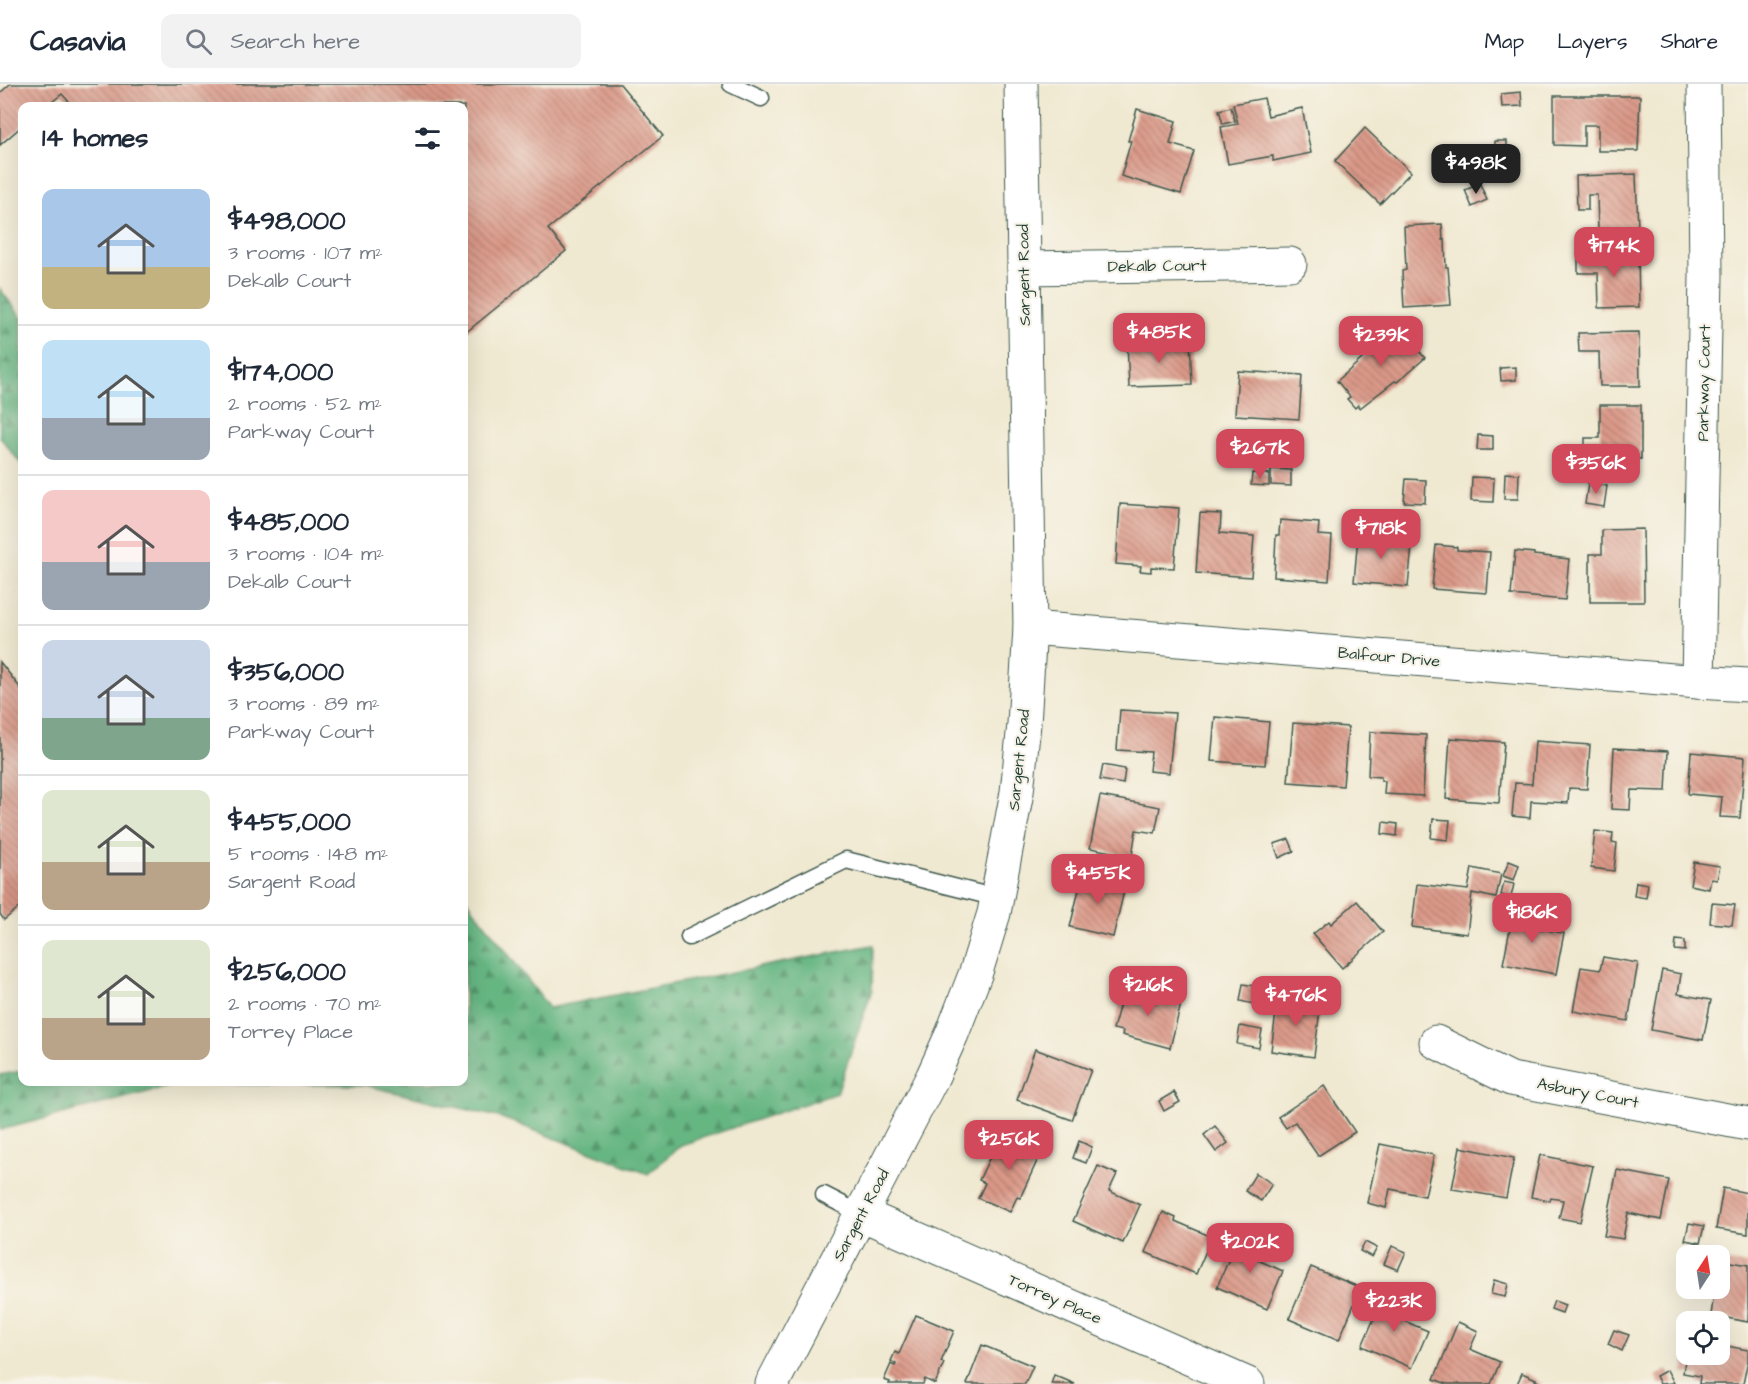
<!DOCTYPE html>
<html lang="en">
<head>
<meta charset="utf-8">
<style>
  :root { --surface:#fff; --page:#f2f2f3; --text:#1f2937; --muted:#747a83; --line:#e0e1e3; --accent:#d1495b }
  body { margin:0; font-family:"Architects Daughter",sans-serif; background:var(--page); color:var(--text); height:100vh; display:flex; flex-direction:column; font-size:22px; white-space:nowrap }
  * { box-sizing:border-box; margin:0 }
  p { font-size:20px; color:var(--muted) }
  .icon { flex:none; width:33px; height:33px; fill:none; stroke:currentColor; stroke-width:2; stroke-linecap:round; stroke-linejoin:round }
  .map { position:relative; flex:1; overflow:hidden }
  .sheet { position:absolute; left:18px; top:18px; width:450px; height:984px; display:flex; flex-direction:column; background:var(--surface); border-radius:12px; box-shadow:0 6px 24px #0002 }
  .sheet>* { flex:none }
  .needle { width:39px; rotate:12deg }
  .fabs { position:absolute; left:1676px; top:1161px; display:grid; gap:12px }
  .fabs a { display:grid; place-items:center; width:54px; height:54px; border-radius:12px; background:var(--surface); box-shadow:0 6px 24px #0002; font-size:30px }
  .price { position:absolute; translate:-50% -51px; padding:0 14px; border-radius:12px; background:var(--accent); color:#fff; font-size:20px; line-height:39px; filter:drop-shadow(0 2px 3px #0008) }
  .price::after { content:''; position:absolute; left:50%; top:36px; width:18px; height:14px; margin-left:-9px; background:inherit; clip-path:polygon(0 0,100% 0,50% 100%) }
  .price.selected { background:#222; color:#fff }
  ul { padding:0; list-style:none }
  li { display:flex; align-items:center; gap:18px; height:150px; padding:0 24px }
  li+li { border-top:2px solid var(--line) }
  li span { display:grid; place-items:center; flex:none; width:168px; height:120px; border-radius:12px; color:#555 }
  li>.icon { margin-inline-start:auto }
  span .icon { width:72px; height:72px; fill:#fffc; stroke-width:1 }
  li b { font-size:26px }
  h2 { display:flex; justify-content:space-between; align-items:center; height:72px; padding:0 24px; font-size:26px }
  header { display:flex; align-items:center; gap:36px; box-sizing:border-box; height:84px; padding:0 30px; background:var(--surface); border-bottom:2px solid var(--line) }
  header strong { font-size:28px }
  nav { display:flex; gap:33px; margin-inline-start:auto; font-size:21px }
  .search { width:420px; height:54px; background:var(--page); display:flex; align-items:center; gap:15px; box-sizing:border-box; padding:0 21px; border-radius:12px; color:var(--muted); font-size:22px }
  .map>svg:first-child { display:block }
</style>
</head>
<body>
<header>
<strong>Casavia</strong>
<div class="search"><svg class="icon" aria-label="search" viewBox="0 0 24 24"><circle cx="10" cy="10" r="6"/><path d="M15 15l6 6"/></svg>Search here</div>
<nav><a>Map</a><a>Layers</a><a>Share</a></nav>
</header>
<div class="map">
<svg width="1748" height="1300" viewBox="0 0 1748 1300">
  <defs>
    <pattern id="forest-firs" width="22" height="20" patternUnits="userSpaceOnUse" patternTransform="scale(1.5)"><rect width="22" height="20" fill="#66b682"/><path d="M5 1l3.5 6h-7zM16 11l3.5 6h-7z" fill="#53956b"/></pattern>
    <pattern id="building-back-hatch" width="6" height="6" patternUnits="userSpaceOnUse" patternTransform="scale(1.5)"><rect width="6" height="6" fill="#db9988"/><path d="M-1 5l2 2M0 0l6 6M5-1l2 2" fill="none" stroke="#b17e70"/></pattern>
  </defs>
  <rect width="100%" height="100%" fill="#f7f3e8"/>
  <filter id="ink" filterUnits="userSpaceOnUse"><feTurbulence type="fractalNoise" baseFrequency=".0167" numOctaves="2"/><feDisplacementMap in="SourceGraphic" scale="12" xChannelSelector="R" yChannelSelector="G"/><feConvolveMatrix kernelMatrix="1 2 1 2 8 2 1 2 1" color-interpolation-filters="sRGB"/></filter>
  <filter id="wash" filterUnits="userSpaceOnUse"><feTurbulence type="fractalNoise" baseFrequency=".008" numOctaves="4" result="noise"/><feDisplacementMap in="SourceGraphic" scale="24" xChannelSelector="R" yChannelSelector="G"/><feGaussianBlur stdDeviation="1.35" result="paint"/><feColorMatrix in="noise" values="0 0 0 0 0 0 0 0 0 0 0 0 0 0 0 0 0 1.4 0 .05"/><feComposite in="paint" operator="in"/></filter>
  <g filter="url(#wash)">
    <rect width="100%" height="100%" fill="#f0e9d1"/>
    <g fill="url(#forest-firs)" stroke="#427a5b" stroke-width="1.5">
      <path d="M0,205L22,234V381L0,353Z"/>
      <path d="M464,812L549,924L873,861L872,906L837,1009L681,1061L648,1090L502,1034L364,1001L179,1000L0,1046V991L22,987V998H464Z"/>
    </g>
    <g id="blocks">
      <g fill="url(#building-back-hatch)">
        <path d="M10,0H620L663,52L548,145L566,167L464,250V22H73L62,10L47,22H22V42L0,61V9Z"/>
        <path d="M1521,8L1522,22L1502,23L1501,10Z"/>
        <path d="M1554,12H1640L1638,67H1598V41H1584V62L1554,61Z"/>
        <path d="M1264,14L1268,32L1302,24L1311,69L1273,77V72L1228,80L1221,43L1238,40L1233,20Z"/>
        <path d="M1231,23L1235,37L1223,40L1219,26Z"/>
        <path d="M1137,25L1176,37L1170,60L1194,67L1181,110L1121,92L1131,57H1128Z"/>
        <path d="M1365,44L1411,88L1380,120L1335,77Z"/>
        <rect x="1495" y="57" width="12" height="22"/>
        <path d="M1636,90L1638,145L1598,146L1597,111H1588V126H1577L1576,92Z"/>
        <path d="M1480,100L1487,116L1472,123L1465,106Z"/>
        <path d="M1442,140L1443,156H1445L1446,183H1448L1451,221L1404,224L1402,187L1406,186L1404,142Z"/>
        <path d="M1638,168L1639,223L1599,224L1598,189H1578V170Z"/>
        <path d="M1395,239L1425,274L1397,298L1395,297L1360,324L1358,321L1355,324L1347,315L1350,313L1337,297L1371,267L1367,263Z"/>
        <path d="M1639,248L1640,302H1600L1599,268H1579L1578,249Z"/>
        <path d="M1190,256L1192,301L1129,303L1127,258Z"/>
        <path d="M1516,283V296L1501,297L1500,284Z"/>
        <path d="M1238,287L1302,291L1299,335L1235,331Z"/>
        <path d="M1600,321H1641V375L1585,374V354H1600Z"/>
        <path d="M1478,351L1493,352V366H1477Z"/>
        <path d="M1271,385L1291,386V402L1271,401Z"/>
        <path d="M1252,389L1269,390V402L1251,401Z"/>
        <path d="M1505,389L1519,390L1518,415H1504Z"/>
        <path d="M1472,393L1494,394L1493,418L1471,417Z"/>
        <path d="M1406,395L1426,396L1425,419L1404,418Z"/>
        <path d="M1588,399L1607,402L1604,423L1585,420Z"/>
        <path d="M1120,420L1179,424L1174,484L1151,483V488L1140,487L1141,482L1116,480Z"/>
        <path d="M1200,429L1221,430L1220,449L1254,452L1251,493L1196,489Z"/>
        <path d="M1280,436L1319,439L1318,451L1332,452L1329,497L1274,493L1276,451H1279Z"/>
        <path d="M1359,440L1380,442L1378,459L1412,462L1408,503L1354,498Z"/>
        <path d="M1643,445L1644,518H1590V470H1602V446Z"/>
        <path d="M1436,461L1457,463V466L1490,468L1487,509L1432,505Z"/>
        <path d="M1515,467L1534,469V471L1569,475L1565,516L1511,511Z"/>
        <path d="M0,578L22,606V821L4,836L0,830Z"/>
        <path d="M1120,626L1175,629L1169,689L1149,687L1151,668L1117,666Z"/>
        <path d="M1215,633L1269,638L1265,681L1211,677Z"/>
        <path d="M1293,639L1348,643L1343,702L1288,698Z"/>
        <path d="M1370,648L1426,651L1423,712L1384,710L1385,697H1381V693L1368,692Z"/>
        <path d="M1450,654L1504,658L1499,719L1446,715Z"/>
        <path d="M1535,657L1590,661L1587,705L1569,704L1568,719L1531,717L1530,734L1512,732L1515,699L1532,700Z"/>
        <path d="M1614,664L1668,667L1666,707L1631,706L1630,726L1611,725Z"/>
        <path d="M1691,668L1745,673L1740,734L1720,733L1722,713L1688,710Z"/>
        <path d="M1103,681L1125,685L1123,700L1100,696Z"/>
        <path d="M1100,712L1160,723L1155,749L1136,746L1132,772L1090,764Z"/>
        <path d="M1433,735L1450,736L1448,756L1431,754Z"/>
        <path d="M1383,738L1398,740L1397,752L1382,750Z"/>
        <path d="M1595,747L1613,749L1612,758L1617,759L1614,787L1591,784Z"/>
        <path d="M1289,755L1294,767L1279,774L1274,760Z"/>
        <path d="M1509,777L1519,781L1514,796L1503,792Z"/>
        <path d="M1694,778L1720,782L1717,796L1711,795L1709,805L1690,801Z"/>
        <path d="M1472,784L1501,790L1496,814L1472,809L1467,850L1412,843L1417,800L1468,806Z"/>
        <path d="M1083,789L1126,799L1113,853L1070,843Z"/>
        <path d="M1504,798L1514,800L1511,813L1501,811Z"/>
        <path d="M1636,798L1648,800L1646,814L1634,812Z"/>
        <path d="M1357,817L1383,848L1342,884L1313,850L1329,837L1331,840Z"/>
        <path d="M1712,819L1735,821L1732,841L1710,839Z"/>
        <path d="M1515,820L1534,824L1530,843L1564,849L1556,890L1503,880Z"/>
        <path d="M1676,856L1685,857V867L1675,866Z"/>
        <path d="M1603,873L1638,879L1628,937L1573,927L1581,883L1600,886Z"/>
        <path d="M1662,886L1681,890L1678,910L1711,916L1703,956L1651,946Z"/>
        <path d="M1243,900L1261,903L1258,921L1240,917Z"/>
        <path d="M1134,904L1182,916L1170,964L1122,951L1123,947L1113,945L1124,905L1133,908Z"/>
        <path d="M1278,913L1321,918L1314,973L1271,967Z"/>
        <path d="M1240,942L1262,946L1259,964L1237,960Z"/>
        <path d="M1035,965L1091,986L1072,1036L1017,1016Z"/>
        <path d="M1324,1002L1355,1048L1318,1072L1295,1038L1286,1044L1278,1033Z"/>
        <path d="M1174,1008L1180,1018L1164,1027L1159,1017Z"/>
        <path d="M1215,1042L1228,1059L1216,1068L1204,1051Z"/>
        <path d="M1003,1046L1043,1064L1020,1114L1017,1113L1010,1128L978,1114L985,1099L979,1096Z"/>
        <path d="M1079,1057L1092,1063L1086,1079L1073,1074Z"/>
        <path d="M1380,1060L1434,1071L1425,1112L1390,1105L1386,1124L1367,1119Z"/>
        <path d="M1460,1063L1514,1074L1506,1114L1452,1105Z"/>
        <path d="M1540,1071L1593,1082L1580,1138L1559,1134L1563,1116L1551,1114L1550,1117L1531,1113Z"/>
        <path d="M1098,1082L1117,1090L1109,1107L1140,1121L1123,1159L1073,1137Z"/>
        <path d="M1617,1086L1669,1096L1661,1136L1628,1129L1623,1155L1604,1152Z"/>
        <path d="M1256,1089L1272,1100L1261,1117L1245,1107Z"/>
        <path d="M1723,1104L1748,1109V1150L1716,1145Z"/>
        <path d="M1163,1128L1176,1134L1175,1137L1212,1153L1196,1190L1145,1168Z"/>
        <path d="M1689,1139L1704,1142L1700,1159L1685,1156Z"/>
        <path d="M1241,1147L1260,1156L1253,1174L1283,1187L1267,1225L1217,1203Z"/>
        <path d="M1365,1158L1377,1164L1372,1173L1360,1167Z"/>
        <path d="M1392,1162L1406,1168L1398,1186L1384,1180Z"/>
        <path d="M1719,1176L1748,1181V1238L1711,1231L1715,1204H1719Z"/>
        <path d="M1311,1183L1361,1204L1339,1256L1289,1235Z"/>
        <path d="M1494,1196L1508,1200L1505,1213L1491,1210Z"/>
        <path d="M1386,1207L1406,1215L1397,1234L1428,1247L1412,1284L1362,1262Z"/>
        <path d="M1554,1217L1565,1221L1562,1229L1551,1225Z"/>
        <path d="M916,1231L954,1247L941,1278L944,1279L935,1300L925,1295L923,1300H889L890,1298L884,1296L891,1280L895,1282L896,1280L891,1277L895,1268L899,1270Z"/>
        <path d="M1458,1238L1478,1247L1470,1265L1500,1278L1491,1300H1447L1434,1295Z"/>
        <path d="M1614,1246L1629,1251L1622,1267L1608,1260Z"/>
        <path d="M1719,1251L1728,1252L1727,1262L1748,1266V1276L1743,1300H1699L1700,1292L1683,1289L1686,1270H1719Z"/>
        <path d="M982,1261L1033,1282L1025,1300H967Z"/>
        <path d="M1667,1286L1674,1299L1660,1300L1656,1292Z"/>
        <path d="M1522,1289L1536,1295L1535,1296L1543,1300H1517Z"/>
        <path d="M1054,1291L1075,1300H1051Z"/>
      </g>
    </g>
  </g>
  <g filter="url(#ink)">
    <use href="#blocks" fill-opacity="0" stroke="#3e574c" stroke-width="1.5"/>
    <g fill="none" stroke-linecap="round" stroke-linejoin="round">
      <g stroke="#3e574c" stroke-width="19">
        <g id="service">
          <path d="M731,0L761,14"/>
          <path d="M689,853L846,776L997,814"/>
          <path d="M824,1111L861,1130"/>
        </g>
      </g>
      <g stroke="#3e574c" stroke-width="35">
        <g id="minor">
          <path d="M1024,184L1290,180"/>
          <path d="M1030,544L1698,598L1748,601"/>
          <path d="M1698,598L1706,191L1704,0"/>
          <path d="M1436,958L1511,995L1748,1040"/>
          <path d="M861,1130L1248,1300"/>
        </g>
      </g>
      <g stroke="#3e574c" stroke-width="35">
        <path id="secondary" d="M772,1300L932,994L952,950L976,888L994,829L1017,708L1024,640L1030,544L1021,0"/>
      </g>
      <use href="#service" stroke="#fff" stroke-width="16"/>
      <use href="#minor" stroke="#fff" stroke-width="33"/>
      <use href="#secondary" stroke="#fff" stroke-width="33"/>
    </g>
  </g>
  <g text-anchor="middle" dominant-baseline="central" stroke-width="4.5" stroke-linejoin="round" paint-order="stroke">
    <g font-size="16" fill="#1f3d34" stroke="#f7f3e8">
      <text transform="translate(1157 182) rotate(-1)">Dekalb Court</text>
      <text transform="translate(1024 191) rotate(-91)">Sargent Road</text>
      <text transform="translate(1704 299) rotate(-89)">Parkway Court</text>
      <text transform="translate(1389 573) rotate(5)">Balfour Drive</text>
      <text transform="translate(1019 676) rotate(-84)">Sargent Road</text>
      <text transform="translate(1588 1009) rotate(11)">Asbury Court</text>
      <text transform="translate(861 1131) rotate(-62)">Sargent Road</text>
      <text transform="translate(1055 1215) rotate(24)">Torrey Place</text>
    </g>
  </g>
</svg>
<div class="fabs">
<a><svg class="needle" viewBox="-14 -14 28 28"><path d="M0-13l5 13h-10z" fill="#e53935"/><path d="M0 13l5-13h-10z" fill="#747a83"/></svg></a>
<a><svg class="icon" aria-label="locate" viewBox="0 0 24 24"><circle cx="12" cy="12" r="6"/><path d="M12 2v4M12 18v4M2 12h4M18 12h4"/></svg></a>
</div>
<b class="price selected" style="left:1476px;top:111px">$498K</b>
<b class="price" style="left:1614px;top:194px">$174K</b>
<b class="price" style="left:1159px;top:280px">$485K</b>
<b class="price" style="left:1381px;top:283px">$239K</b>
<b class="price" style="left:1260px;top:396px">$267K</b>
<b class="price" style="left:1596px;top:411px">$356K</b>
<b class="price" style="left:1381px;top:476px">$718K</b>
<b class="price" style="left:1098px;top:821px">$455K</b>
<b class="price" style="left:1532px;top:860px">$186K</b>
<b class="price" style="left:1148px;top:933px">$216K</b>
<b class="price" style="left:1296px;top:943px">$476K</b>
<b class="price" style="left:1009px;top:1087px">$256K</b>
<b class="price" style="left:1250px;top:1190px">$202K</b>
<b class="price" style="left:1394px;top:1249px">$223K</b>
<section class="sheet">
<h2>14 homes<svg class="icon" aria-label="filters" viewBox="0 0 24 24"><path d="M4 7h16M4 17h16"/><circle cx="9" cy="7" r="2"/><circle cx="15" cy="17" r="2"/></svg></h2>
<ul>
<li><span style="background:linear-gradient(#a9c7e8 65%,#c2b280 0)"><svg class="icon" aria-label="home" viewBox="0 0 24 24"><path d="M3 11l9-7 9 7M6 9v11h12V9"/></svg></span><div><b>$498,000</b><p>3 rooms · 107 m²</p><p>Dekalb Court</p></div></li>
<li><span style="background:linear-gradient(#bfe0f5 65%,#9aa5b1 0)"><svg class="icon" aria-label="home" viewBox="0 0 24 24"><path d="M3 11l9-7 9 7M6 9v11h12V9"/></svg></span><div><b>$174,000</b><p>2 rooms · 52 m²</p><p>Parkway Court</p></div></li>
<li><span style="background:linear-gradient(#f6c9c9 60%,#9aa5b1 0)"><svg class="icon" aria-label="home" viewBox="0 0 24 24"><path d="M3 11l9-7 9 7M6 9v11h12V9"/></svg></span><div><b>$485,000</b><p>3 rooms · 104 m²</p><p>Dekalb Court</p></div></li>
<li><span style="background:linear-gradient(#c9d6e8 65%,#7fa58c 0)"><svg class="icon" aria-label="home" viewBox="0 0 24 24"><path d="M3 11l9-7 9 7M6 9v11h12V9"/></svg></span><div><b>$356,000</b><p>3 rooms · 89 m²</p><p>Parkway Court</p></div></li>
<li><span style="background:linear-gradient(#dfe7d0 60%,#b9a48a 0)"><svg class="icon" aria-label="home" viewBox="0 0 24 24"><path d="M3 11l9-7 9 7M6 9v11h12V9"/></svg></span><div><b>$455,000</b><p>5 rooms · 148 m²</p><p>Sargent Road</p></div></li>
<li><span style="background:linear-gradient(#dfe7d0 65%,#b9a48a 0)"><svg class="icon" aria-label="home" viewBox="0 0 24 24"><path d="M3 11l9-7 9 7M6 9v11h12V9"/></svg></span><div><b>$256,000</b><p>2 rooms · 70 m²</p><p>Torrey Place</p></div></li>
</ul>
</section>
</div>
</body>
</html>
